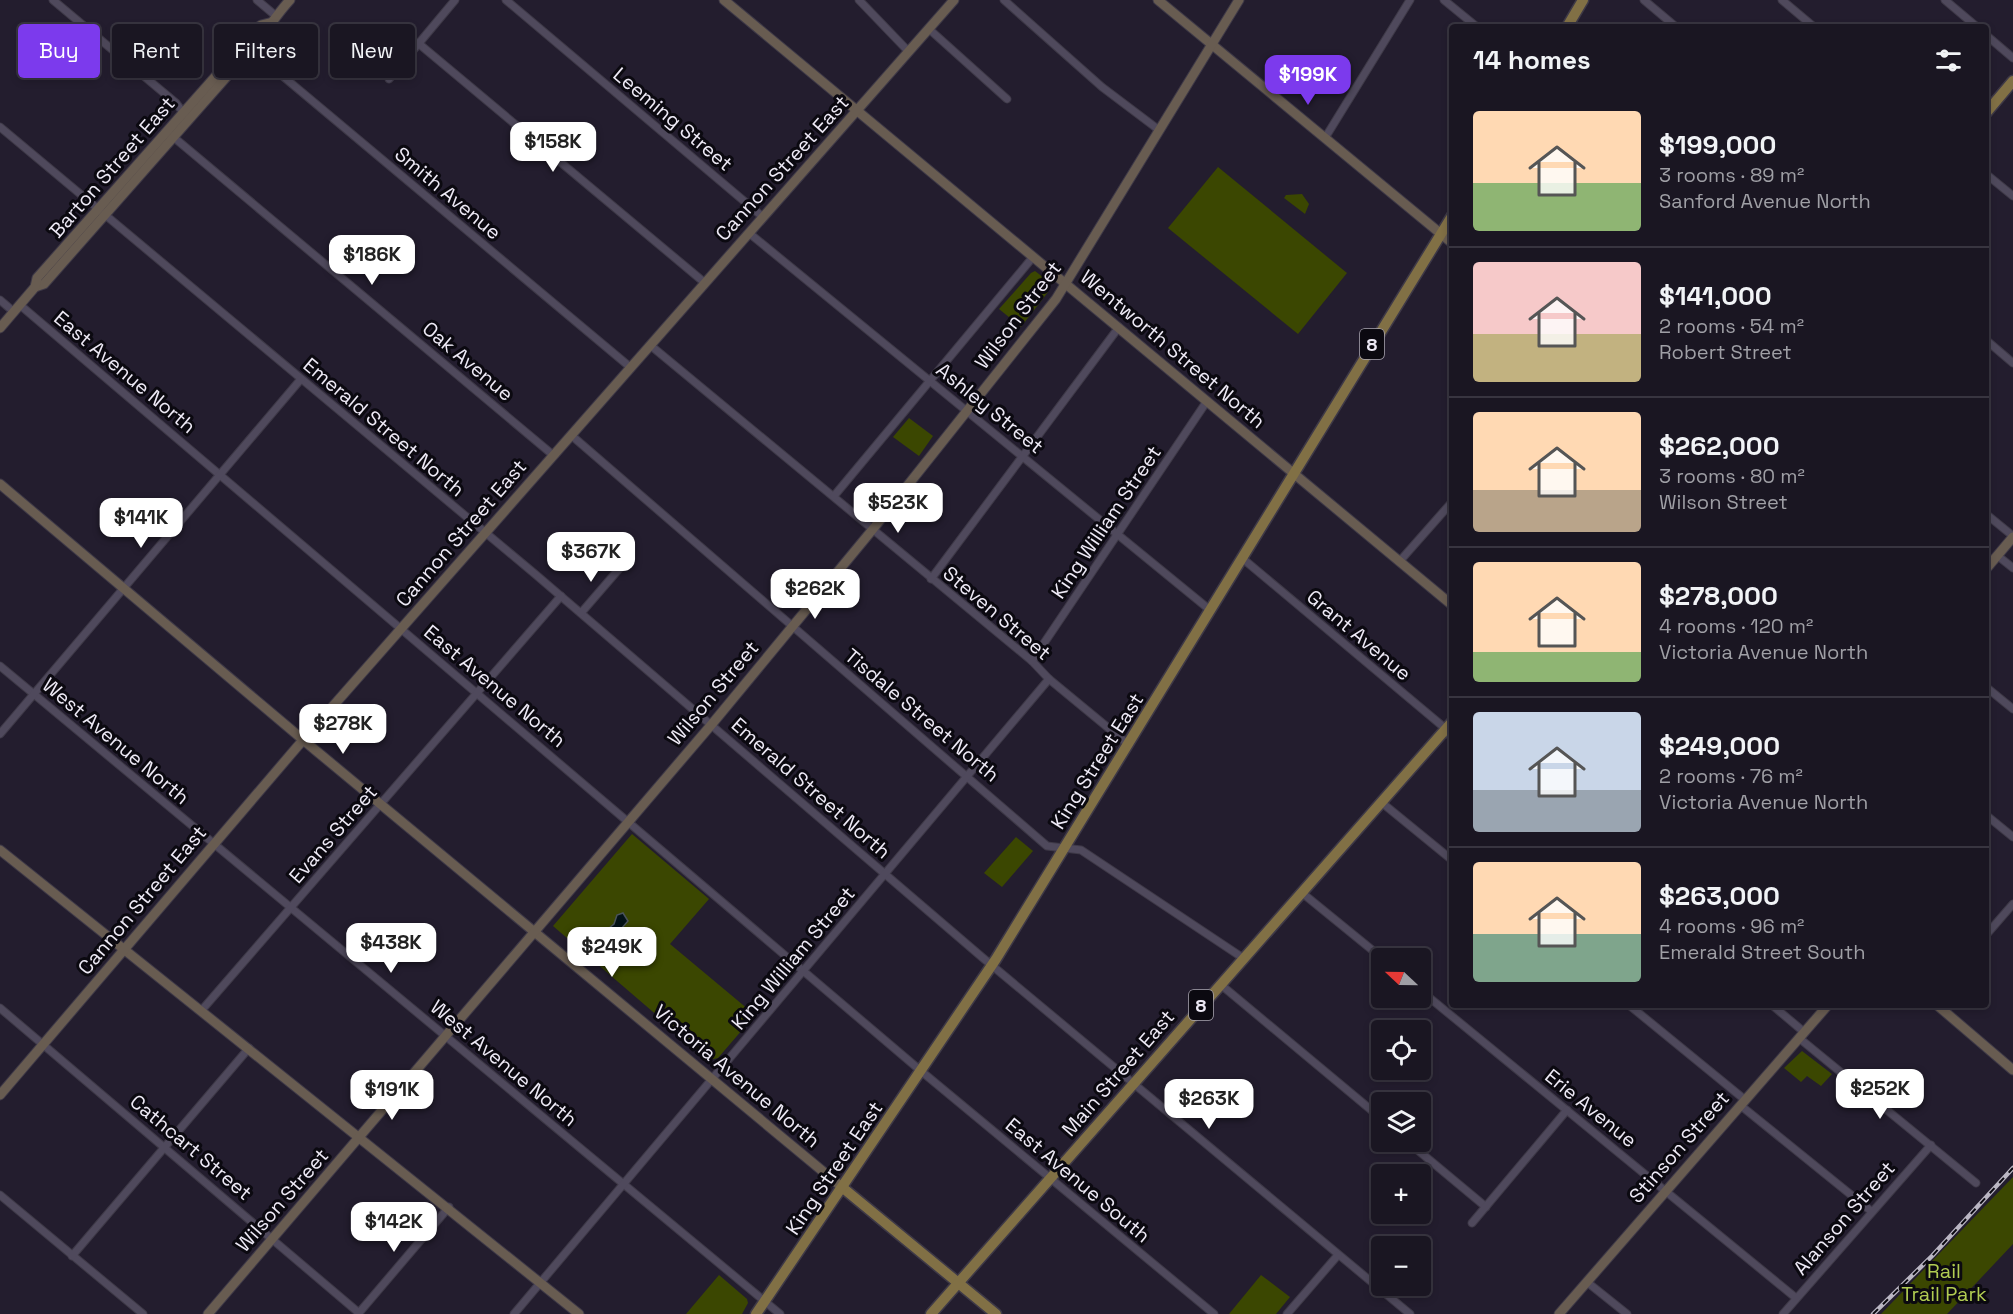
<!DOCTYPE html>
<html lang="en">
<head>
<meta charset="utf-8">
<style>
  :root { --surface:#1a1622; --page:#231f2a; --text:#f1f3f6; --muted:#9f9fa5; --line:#383540; --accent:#7c3aed }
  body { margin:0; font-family:"Space Grotesk",sans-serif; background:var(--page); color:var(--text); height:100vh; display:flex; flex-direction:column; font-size:22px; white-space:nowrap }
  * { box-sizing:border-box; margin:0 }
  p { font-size:20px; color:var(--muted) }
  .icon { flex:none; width:33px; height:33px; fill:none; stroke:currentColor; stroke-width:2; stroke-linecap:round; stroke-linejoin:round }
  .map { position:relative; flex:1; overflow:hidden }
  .side { position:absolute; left:1449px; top:24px; width:540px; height:984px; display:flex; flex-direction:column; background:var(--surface); border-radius:6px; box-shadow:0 3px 9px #0003,0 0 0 2px var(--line) }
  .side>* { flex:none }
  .hud { position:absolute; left:18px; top:24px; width:570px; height:54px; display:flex; gap:12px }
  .needle { width:39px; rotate:292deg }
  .fabs { position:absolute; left:1371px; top:948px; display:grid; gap:12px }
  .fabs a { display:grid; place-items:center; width:60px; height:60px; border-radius:6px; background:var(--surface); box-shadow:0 3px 9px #0003,0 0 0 2px var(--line); font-size:30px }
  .price { position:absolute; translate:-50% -51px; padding:0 14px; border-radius:12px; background:#fff; color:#222; font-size:20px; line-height:39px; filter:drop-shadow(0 2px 3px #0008) }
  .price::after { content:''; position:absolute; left:50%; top:36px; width:18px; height:14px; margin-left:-9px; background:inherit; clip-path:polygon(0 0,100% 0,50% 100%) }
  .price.on { background:var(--accent); color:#fff }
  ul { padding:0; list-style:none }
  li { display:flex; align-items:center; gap:18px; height:150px; padding:0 24px }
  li+li { border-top:2px solid var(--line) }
  li span { display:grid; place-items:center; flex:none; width:168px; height:120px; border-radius:6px; color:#555 }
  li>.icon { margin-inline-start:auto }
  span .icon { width:72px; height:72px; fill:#fffc; stroke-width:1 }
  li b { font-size:26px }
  h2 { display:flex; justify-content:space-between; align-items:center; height:72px; padding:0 24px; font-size:26px }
  .tag { padding:0 21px; border-radius:6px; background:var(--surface); box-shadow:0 3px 9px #0003,0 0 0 2px var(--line); font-size:21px; line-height:54px }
  .tag.on { background:var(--accent); color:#fff }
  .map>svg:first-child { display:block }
</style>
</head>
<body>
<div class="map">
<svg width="2013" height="1314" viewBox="0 0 2013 1314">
  <rect width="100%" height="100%" fill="#231d2e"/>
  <g fill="#3b4701">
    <path d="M1218,167L1347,273L1298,334L1168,228Z"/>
    <path d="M1302,194L1309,204L1305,214L1284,198L1286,195Z"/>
    <path d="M1035,271L1048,281V292L1021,327L999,309L1031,273Z"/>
    <path d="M909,418L933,436L919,456L893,437Z"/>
    <path d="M632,834L709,899L670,944L755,1015L718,1058L709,1060L553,926Z"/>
    <path d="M1016,837L1033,851L1002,887L984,873Z"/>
    <path d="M1802,1051L1832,1074L1821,1086L1807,1076L1801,1082L1784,1068Z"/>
    <path d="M2013,1177V1244L1947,1314H1881Z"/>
    <path d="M719,1275L747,1299L748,1303L742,1314H686Z"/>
    <path d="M1261,1275L1290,1297L1276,1314H1229Z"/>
  </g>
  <path fill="#031217" stroke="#4a535a" stroke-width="1.5" d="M623,913L628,921L621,929L620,937H613L608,929L614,924L617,915Z"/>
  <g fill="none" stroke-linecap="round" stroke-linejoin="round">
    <g stroke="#3e3947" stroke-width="9">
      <g id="street">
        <path d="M53,0L176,103L185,115"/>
        <path d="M257,0L276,16"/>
        <path d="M506,0L763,217"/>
        <path d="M859,0L909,52"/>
        <path d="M1004,0L1102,87L1159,130"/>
        <path d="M1444,0L1477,27"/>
        <path d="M1644,0L1676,27"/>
        <path d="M1782,0L1814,27"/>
        <path d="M1945,0L1977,27"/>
        <path d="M929,29L1007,99"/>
        <path d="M1986,35L2013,58"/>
        <path d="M418,43L705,283"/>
        <path d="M248,47L630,367"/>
        <path d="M389,79L455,0"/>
        <path d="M0,127L535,574L983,958L1410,1314"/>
        <path d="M171,135L553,455"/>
        <path d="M1325,138L1410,0"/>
        <path d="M1986,174L2013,196"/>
        <path d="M749,233L1210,610"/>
        <path d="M0,300L14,312"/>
        <path d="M20,305L921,1071L1214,1314"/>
        <path d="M1986,340L2013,363"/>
        <path d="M650,345L1032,661L1049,679L1129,745"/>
        <path d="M571,435L1047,846L1081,850L1243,958"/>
        <path d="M834,496L1033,257"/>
        <path d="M1986,514L2013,536"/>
        <path d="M1998,556L2013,568"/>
        <path d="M1242,558L1446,729L1452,739"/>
        <path d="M1399,562L1452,502"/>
        <path d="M931,579L1119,327"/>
        <path d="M581,613L619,569"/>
        <path d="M1032,661L1207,401"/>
        <path d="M0,666L780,1314"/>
        <path d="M1986,687L2013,709"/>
        <path d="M0,734L301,379"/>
        <path d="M1381,802L1452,860"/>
        <path d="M1986,815L2013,837"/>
        <path d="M1301,892L1382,958"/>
        <path d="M1986,935L2013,904"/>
        <path d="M1220,984L1382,1119"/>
        <path d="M1420,990L1796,1298"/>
        <path d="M1629,1005L1744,1099"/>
        <path d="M1772,1005L1804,1032"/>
        <path d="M0,1008L359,1313"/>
        <path d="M201,1011L561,596"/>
        <path d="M1799,1038L1976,1183"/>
        <path d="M1740,1105L1871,1211"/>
        <path d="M1408,1142L1486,1207"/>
        <path d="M0,1195L143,1314"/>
        <path d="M1472,1223L1567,1110"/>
        <path d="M72,1256L249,1048"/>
        <path d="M1587,1282L1627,1314"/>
        <path d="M358,1314L449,1207"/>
        <path d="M514,1314L1049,679"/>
        <path d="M1287,1314L1338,1255"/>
        <path d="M1783,1314L1931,1145"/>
      </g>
    </g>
    <g stroke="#3e3947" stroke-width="11">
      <g id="secondary">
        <path d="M724,0L1452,605"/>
        <path d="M1158,0L1452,243"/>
        <path d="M35,287L44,284L251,49C266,33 275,16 290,0"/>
        <path d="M0,328L35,287L37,278L261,25L269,23"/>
        <path d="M0,484L314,749L843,1188"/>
        <path d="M1986,569L2013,537"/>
        <path d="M0,850L579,1314"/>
        <path d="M1937,1005L2013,1070"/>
        <path d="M0,1095L297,747L954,0"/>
        <path d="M208,1314L712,724L873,529L1056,299L1239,0"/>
        <path d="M1559,1314L1828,1005"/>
      </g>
    </g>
    <g stroke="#3e3947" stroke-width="13">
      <g id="primary">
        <path d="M1567,27L1583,0"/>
        <path d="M1986,113L2013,81"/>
        <path d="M843,1188L996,1314"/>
        <path d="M756,1314L996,959L1452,216"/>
        <path d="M931,1314L1452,722"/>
      </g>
    </g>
    <use href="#street" stroke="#4f495c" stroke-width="7"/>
    <use href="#secondary" stroke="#685c51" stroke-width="9"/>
    <use href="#primary" stroke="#817045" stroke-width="10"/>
    <g stroke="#bab6c3" stroke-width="4.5">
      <path id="rail" d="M1873,1314L1932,1256L2013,1168"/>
    </g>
    <use href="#rail" stroke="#0b0910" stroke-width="2" stroke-dasharray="7" stroke-linecap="butt"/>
  </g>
  <g text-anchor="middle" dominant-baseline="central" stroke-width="6" stroke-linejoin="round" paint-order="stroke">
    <g fill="#0b0910" stroke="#aaa6b1" stroke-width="1.5">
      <rect x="1360" y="329" width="24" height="30" rx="4.5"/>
      <rect x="1189" y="990" width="24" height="30" rx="4.5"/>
    </g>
    <g font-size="18" font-weight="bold" fill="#eeeaf6">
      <text x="1372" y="344">8</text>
      <text x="1201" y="1005">8</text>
    </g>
    <g font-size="20" fill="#eeeaf6" stroke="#0b0910">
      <text transform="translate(673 119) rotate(40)">Leeming Street</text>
      <text transform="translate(112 167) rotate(-49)">Barton Street East</text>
      <text transform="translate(782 168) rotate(-48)">Cannon Street East</text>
      <text transform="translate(448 193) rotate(40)">Smith Avenue</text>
      <text transform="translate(1018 315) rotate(-53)">Wilson Street</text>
      <text transform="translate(1173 349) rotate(40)">Wentworth Street North</text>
      <text transform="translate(468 361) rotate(40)">Oak Avenue</text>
      <text transform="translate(125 372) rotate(40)">East Avenue North</text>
      <text transform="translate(990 408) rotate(39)">Ashley Street</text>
      <text transform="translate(384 427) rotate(40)">Emerald Street North</text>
      <text transform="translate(1106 522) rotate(-56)">King William Street</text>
      <text transform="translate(461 533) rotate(-49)">Cannon Street East</text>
      <text transform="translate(997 613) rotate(40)">Steven Street</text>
      <text transform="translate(1359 635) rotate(40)">Grant Avenue</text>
      <text transform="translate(495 686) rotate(40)">East Avenue North</text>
      <text transform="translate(713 693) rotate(-50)">Wilson Street</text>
      <text transform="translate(922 715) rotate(40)">Tisdale Street North</text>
      <text transform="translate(116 741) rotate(40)">West Avenue North</text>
      <text transform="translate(1097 761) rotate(-58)">King Street East</text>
      <text transform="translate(811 788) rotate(41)">Emerald Street North</text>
      <text transform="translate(333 834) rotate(-49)">Evans Street</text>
      <text transform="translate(142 900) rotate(-50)">Cannon Street East</text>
      <text transform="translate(793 958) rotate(-50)">King William Street</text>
      <text transform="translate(504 1063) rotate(40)">West Avenue North</text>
      <text transform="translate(1118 1073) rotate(-49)">Main Street East</text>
      <text transform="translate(737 1076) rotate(40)">Victoria Avenue North</text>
      <text transform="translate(1591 1108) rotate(39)">Erie Avenue</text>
      <text transform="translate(191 1147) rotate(40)">Cathcart Street</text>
      <text transform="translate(1679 1147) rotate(-49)">Stinson Street</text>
      <text transform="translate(834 1168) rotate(-56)">King Street East</text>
      <text transform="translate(1078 1180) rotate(40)">East Avenue South</text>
      <text transform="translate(282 1200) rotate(-49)">Wilson Street</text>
      <text transform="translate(1844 1218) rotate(-49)">Alanson Street</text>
    </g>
    <g font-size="20" fill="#b1cc52" stroke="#0b0910">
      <text x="1944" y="1271">Rail<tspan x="1944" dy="23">Trail Park</tspan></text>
    </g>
  </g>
</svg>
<div class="fabs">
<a><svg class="needle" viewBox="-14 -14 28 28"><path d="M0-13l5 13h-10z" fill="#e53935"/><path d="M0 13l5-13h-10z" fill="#9f9fa5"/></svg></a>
<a><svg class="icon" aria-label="locate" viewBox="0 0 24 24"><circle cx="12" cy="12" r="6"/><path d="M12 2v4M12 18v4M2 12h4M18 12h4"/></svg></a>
<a><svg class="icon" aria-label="layers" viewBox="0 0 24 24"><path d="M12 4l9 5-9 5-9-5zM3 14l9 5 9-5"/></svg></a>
<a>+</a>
<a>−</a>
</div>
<b class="price on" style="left:1308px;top:106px">$199K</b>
<b class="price" style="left:553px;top:173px">$158K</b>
<b class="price" style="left:372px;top:286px">$186K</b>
<b class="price" style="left:898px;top:534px">$523K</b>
<b class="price" style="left:141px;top:549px">$141K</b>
<b class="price" style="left:591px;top:583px">$367K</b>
<b class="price" style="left:815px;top:620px">$262K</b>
<b class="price" style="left:343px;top:755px">$278K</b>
<b class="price" style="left:391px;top:974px">$438K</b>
<b class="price" style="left:612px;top:978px">$249K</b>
<b class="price" style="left:1880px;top:1120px">$252K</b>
<b class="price" style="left:392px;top:1121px">$191K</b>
<b class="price" style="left:1209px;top:1130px">$263K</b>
<b class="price" style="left:394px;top:1253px">$142K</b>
<div class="hud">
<a class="tag on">Buy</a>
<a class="tag">Rent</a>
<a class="tag">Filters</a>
<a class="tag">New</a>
</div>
<section class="side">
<h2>14 homes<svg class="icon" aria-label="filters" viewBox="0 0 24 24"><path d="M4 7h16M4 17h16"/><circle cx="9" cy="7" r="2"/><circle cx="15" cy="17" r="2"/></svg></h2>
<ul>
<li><span style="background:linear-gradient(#ffd9b3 60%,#8fb573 0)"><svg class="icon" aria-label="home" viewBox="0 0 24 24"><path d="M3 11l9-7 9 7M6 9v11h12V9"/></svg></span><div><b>$199,000</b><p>3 rooms · 89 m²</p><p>Sanford Avenue North</p></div></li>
<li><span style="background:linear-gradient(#f6c9c9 60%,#c2b280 0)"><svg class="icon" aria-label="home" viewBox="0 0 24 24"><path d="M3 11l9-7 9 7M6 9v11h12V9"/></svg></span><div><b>$141,000</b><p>2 rooms · 54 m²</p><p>Robert Street</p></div></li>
<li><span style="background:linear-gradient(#ffd9b3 65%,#b9a48a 0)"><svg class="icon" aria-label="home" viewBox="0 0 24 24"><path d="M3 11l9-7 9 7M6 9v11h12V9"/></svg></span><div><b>$262,000</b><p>3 rooms · 80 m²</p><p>Wilson Street</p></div></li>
<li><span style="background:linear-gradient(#ffd9b3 75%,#8fb573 0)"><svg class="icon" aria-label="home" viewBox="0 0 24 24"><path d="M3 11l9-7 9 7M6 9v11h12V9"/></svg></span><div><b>$278,000</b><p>4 rooms · 120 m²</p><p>Victoria Avenue North</p></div></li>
<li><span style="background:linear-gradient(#c9d6e8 65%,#9aa5b1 0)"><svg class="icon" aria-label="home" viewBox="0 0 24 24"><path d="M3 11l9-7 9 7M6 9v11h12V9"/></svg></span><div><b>$249,000</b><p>2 rooms · 76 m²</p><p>Victoria Avenue North</p></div></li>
<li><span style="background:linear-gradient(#ffd9b3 60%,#7fa58c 0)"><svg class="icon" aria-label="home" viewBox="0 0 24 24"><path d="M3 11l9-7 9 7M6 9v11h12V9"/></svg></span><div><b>$263,000</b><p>4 rooms · 96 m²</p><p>Emerald Street South</p></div></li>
</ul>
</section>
</div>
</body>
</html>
